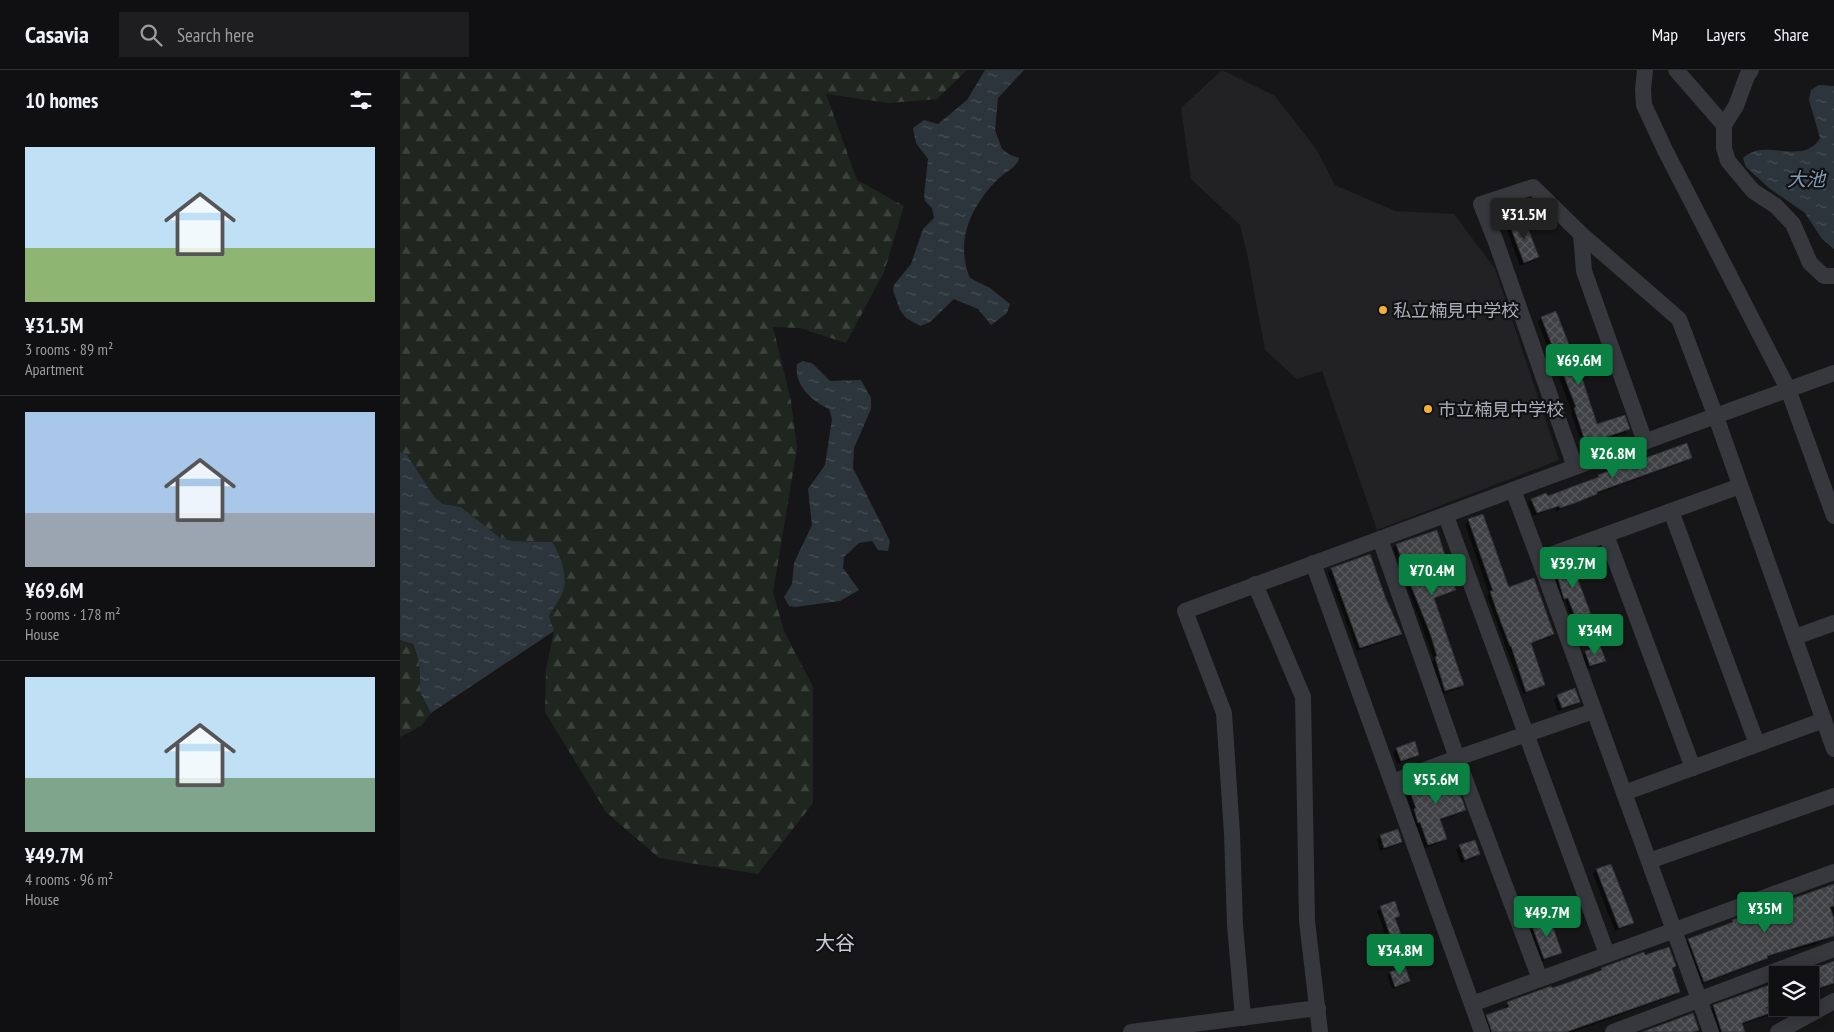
<!DOCTYPE html>
<html lang="en">
<head>
<meta charset="utf-8">
<style>
  :root { --surface:#101012; --page:#1e1e20; --text:#f1f3f6; --muted:#9c9d9f; --line:#303032; --accent:#0b8043 }
  body { margin:0; font-family:"PT Sans Narrow","Noto Sans JP",sans-serif; background:var(--page); color:var(--text); height:100vh; display:flex; flex-direction:column; font-size:19px; white-space:nowrap }
  * { box-sizing:border-box; margin:0 }
  p { font-size:16px; color:var(--muted) }
  .icon { flex:none; width:28px; height:28px; fill:none; stroke:currentColor; stroke-width:2; stroke-linecap:round; stroke-linejoin:round }
  .map { position:relative; flex:1; overflow:hidden }
  .side { display:flex; flex-direction:column; background:var(--surface); width:400px }
  .side>* { flex:none }
  .buttons { position:absolute; left:1369px; top:896px; display:grid; gap:10px }
  .buttons a { display:grid; place-items:center; width:50px; height:50px; border-radius:0px; background:var(--surface); box-shadow:0 2px 12px #0003,0 0 0 1px var(--line); font-size:25px }
  .price { position:absolute; translate:-50% -42px; padding:0 11px; border-radius:5px; background:var(--accent); color:#fff; font-size:16px; line-height:32px; filter:drop-shadow(0 1px 2px #0008) }
  .price::after { content:''; position:absolute; left:50%; top:30px; width:15px; height:11px; margin-left:-8px; background:inherit; clip-path:polygon(0 0,100% 0,50% 100%) }
  .price.selected { background:#222; color:#fff }
  ul { padding:0; list-style:none }
  li { display:grid; align-content:center; gap:10px; height:265px; padding:0 25px }
  li+li { border-top:1px solid var(--line) }
  li span { display:grid; place-items:center; height:155px; border-radius:0px; color:#555 }
  li>.icon { margin-inline-start:auto }
  span .icon { width:90px; height:90px; fill:#fffc; stroke-width:1 }
  li b { font-size:21px }
  h2 { display:flex; justify-content:space-between; align-items:center; height:60px; padding:0 25px; font-size:21px }
  header { display:flex; align-items:center; gap:30px; box-sizing:border-box; height:70px; padding:0 25px; background:var(--surface); border-bottom:1px solid var(--line) }
  header strong { font-size:24px }
  nav { display:flex; gap:28px; margin-inline-start:auto; font-size:18px }
  .search { width:350px; height:45px; background:var(--page); display:flex; align-items:center; gap:12px; box-sizing:border-box; padding:0 18px; border-radius:0px; color:var(--muted); font-size:19px }
  main { display:flex; flex:1; min-height:0 }
  .map>svg:first-child { display:block }
</style>
</head>
<body>
<header>
<strong>Casavia</strong>
<div class="search"><svg class="icon" aria-label="search" viewBox="0 0 24 24"><circle cx="10" cy="10" r="6"/><path d="M15 15l6 6"/></svg>Search here</div>
<nav><a>Map</a><a>Layers</a><a>Share</a></nav>
</header>
<main>
<section class="side">
<h2>10 homes<svg class="icon" aria-label="filters" viewBox="0 0 24 24"><path d="M4 7h16M4 17h16"/><circle cx="9" cy="7" r="2"/><circle cx="15" cy="17" r="2"/></svg></h2>
<ul>
<li><span style="background:linear-gradient(#bfe0f5 65%,#8fb573 0)"><svg class="icon" aria-label="home" viewBox="0 0 24 24"><path d="M3 11l9-7 9 7M6 9v11h12V9"/></svg></span><div><b>¥31.5M</b><p>3 rooms · 89 m²</p><p>Apartment</p></div></li>
<li><span style="background:linear-gradient(#a9c7e8 65%,#9aa5b1 0)"><svg class="icon" aria-label="home" viewBox="0 0 24 24"><path d="M3 11l9-7 9 7M6 9v11h12V9"/></svg></span><div><b>¥69.6M</b><p>5 rooms · 178 m²</p><p>House</p></div></li>
<li><span style="background:linear-gradient(#bfe0f5 65%,#7fa58c 0)"><svg class="icon" aria-label="home" viewBox="0 0 24 24"><path d="M3 11l9-7 9 7M6 9v11h12V9"/></svg></span><div><b>¥49.7M</b><p>4 rooms · 96 m²</p><p>House</p></div></li>
</ul>
</section>
<div class="map">
<svg width="1434" height="962" viewBox="0 0 1434 962">
  <defs>
    <pattern id="forest-firs" width="22" height="20" patternUnits="userSpaceOnUse" patternTransform="scale(1.25)"><rect width="22" height="20" fill="#1e261f"/><path d="M5 1l3.5 6h-7zM16 11l3.5 6h-7z" fill="#3c433d"/></pattern>
    <pattern id="water-ripples" width="26" height="14" patternUnits="userSpaceOnUse" patternTransform="scale(1.25)"><rect width="26" height="14" fill="#2c353c"/><path d="M2 4q2-2 4 0t4 0M15 11q2-2 4 0t4 0" fill="none" stroke="#485056"/></pattern>
    <pattern id="building-cross-hatch" width="8" height="8" patternUnits="userSpaceOnUse" patternTransform="scale(1.25)"><rect width="8" height="8" fill="#404145"/><path d="M0 0l8 8M0 8l8-8" fill="none" stroke="#595a5e"/></pattern>
  </defs>
  <rect width="100%" height="100%" fill="#161618"/>
  <path fill="#222225" d="M822,0L875,26L916,79L935,115L995,141L1054,144L1095,199L1159,390L977,460L922,301L897,309L865,280L847,184L840,155L791,109L781,38Z"/>
  <g fill="url(#forest-firs)">
    <path d="M0,0H567L537,29L489,33L426,24L457,110L504,136L484,202L446,273L400,258L373,257L391,331L397,378L373,522L384,561L413,617V733L358,804L259,788L206,742L145,642L146,599L154,561L149,546L164,519L152,472L112,471L99,467L61,437L43,434L35,428L7,385L0,382Z"/>
    <path d="M0,570L12,574L19,592L21,624L31,643L21,656L0,667Z"/>
  </g>
  <g fill="url(#water-ripples)">
    <path d="M585,0H624L598,28L595,60L602,79L610,85L619,88C617,98 605,102 598,109C570,137 555,172 570,208L590,218L610,234L607,243L591,255L578,239L554,229L530,252L520,256L506,248L500,240L493,220L494,215L511,194L523,159L534,148L532,138L525,131L524,125L528,89L516,73L513,58L524,50L538,54L567,30Z"/>
    <path d="M1419,15L1434,16V179L1422,169L1405,143L1369,118L1346,97L1343,88C1348,84 1354,80 1361,80C1382,78 1407,90 1420,68L1409,30L1411,20Z"/>
    <path d="M403,291L413,294L430,311L461,310L471,328V339L454,378L453,398L490,471L488,481L478,480L472,471L459,473L444,487L443,498L459,520L440,531L395,537L389,536L384,527L392,514L394,493L412,455L408,419L425,395L432,349L429,339C412,331 394,316 397,294Z"/>
    <path d="M0,382L7,385L35,428L43,434L61,437L99,467L112,471L152,472C160,483 167,504 164,518C162,527 154,537 149,546L154,561L31,643L21,624L19,592L13,574L0,570Z"/>
  </g>
  <g fill="#0007">
    <path d="M1110,154L1138,187L1134,191L1120,196L1106,158Z"/>
    <path d="M1141,248L1196,356L1228,359L1225,363L1183,377L1171,343L1172,342L1138,252Z"/>
    <path d="M1291,388L1287,391L1196,424L1192,427L1156,441L1155,438L1133,446L1128,433L1132,430L1147,428L1195,409L1199,406Z"/>
    <path d="M1082,446L1108,518L1153,564L1149,568L1130,574L1143,615L1139,618L1123,624L1087,526L1089,524L1065,454L1068,451Z"/>
    <path d="M997,475L1055,519L1051,523L1033,529L1062,615L1059,618L1042,624L1032,592L1034,590L993,478Z"/>
    <path d="M1171,490L1191,547L1187,550L1173,555L1165,530L1161,532L1151,500L1155,496Z"/>
    <path d="M931,499L985,529L1001,563L997,567L957,581L928,503Z"/>
    <path d="M1186,582L1204,591L1201,594L1187,599L1182,586Z"/>
    <path d="M1158,626L1178,632L1175,635L1158,641L1154,630Z"/>
    <path d="M997,679L1018,684L1014,688L997,694L993,682Z"/>
    <path d="M1009,718L1064,739L1061,743L1039,751L1045,768L1042,772L1025,778L1011,744L1012,742L1005,722Z"/>
    <path d="M997,760L1001,772L997,775L980,781L977,770L980,766Z"/>
    <path d="M1060,776L1078,784L1075,788L1061,793L1056,780Z"/>
    <path d="M1196,800L1233,853L1229,856L1215,861L1193,804Z"/>
    <path d="M1434,816V866L1414,875L1392,881L1391,879L1366,888L1363,891L1300,915L1285,873L1288,870L1329,855L1333,851Z"/>
    <path d="M981,838L999,846L995,850L1004,876L1000,880L992,883L977,841Z"/>
    <path d="M1132,854L1161,883L1157,886L1140,892L1128,858Z"/>
    <path d="M984,869L990,884L987,885L982,872Z"/>
    <path d="M1245,887L1275,896L1271,900L1279,921L1275,925L1173,962H1087L1083,950L1087,946L1105,940L1104,938L1108,934L1178,910L1198,902L1202,899Z"/>
    <path d="M1434,892V914L1410,923V905H1398Z"/>
    <path d="M990,903L1009,911L1005,915L992,919L987,906Z"/>
    <path d="M1378,913V938H1389L1341,955L1344,962H1318L1310,940L1313,936Z"/>
  </g>
  <g fill="url(#building-cross-hatch)" stroke="#303034">
    <path d="M1124,148L1139,187L1124,193L1109,153Z"/>
    <path d="M1156,241L1182,308L1197,354L1225,345L1230,359L1186,374L1174,338L1176,337L1141,247Z"/>
    <path d="M1287,373L1292,388L1197,422V424L1175,433L1160,438L1159,436L1137,443L1131,429L1146,423L1148,426L1177,415L1199,407L1198,405Z"/>
    <path d="M1083,444L1108,515L1109,517L1134,508L1154,564L1131,573L1145,615L1126,622L1111,576H1110L1097,542L1090,521H1093L1068,449Z"/>
    <path d="M1037,460L1056,520L1034,528L1064,615L1045,621L1035,587L1037,586L1030,563L1009,511L996,474Z"/>
    <path d="M970,484L986,529L1002,564L960,578L931,498Z"/>
    <path d="M1172,488L1177,502H1175L1192,547L1177,552L1168,528L1164,529L1154,495Z"/>
    <path d="M1200,576L1206,591L1190,596L1185,581Z"/>
    <path d="M1175,618L1180,632L1162,638L1157,625Z"/>
    <path d="M1015,671L1019,685L1001,691L996,678Z"/>
    <path d="M1052,702L1066,740L1040,749L1047,769L1028,775L1020,752L1018,753L1014,739L1016,738L1008,717Z"/>
    <path d="M998,759L1002,772L984,778L980,765Z"/>
    <path d="M1075,770L1080,784L1065,790L1059,775Z"/>
    <path d="M1211,794L1234,853L1219,858L1196,799Z"/>
    <path d="M1434,814V836L1430,837L1434,849V866L1367,886L1368,888L1304,912L1288,869L1333,852L1332,850Z"/>
    <path d="M995,831L1000,846L995,848L1005,876L990,882L985,867L990,865L980,836Z"/>
    <path d="M1149,846L1162,883L1144,889L1131,853Z"/>
    <path d="M1269,877L1276,896L1272,898L1280,922L1166,962H1092L1086,945L1109,937L1107,932L1151,916L1152,918L1178,909L1202,900L1201,898L1244,882L1245,885Z"/>
    <path d="M1434,891V913L1410,921V900Z"/>
    <path d="M1005,896L1010,911L995,917L990,902Z"/>
    <path d="M1378,912V933L1366,938H1381V939L1342,953L1345,962H1322L1313,935Z"/>
    <path d="M1293,943L1299,960L1293,962H1242Z"/>
  </g>
  <g fill="none" stroke-linecap="round" stroke-linejoin="round">
    <g stroke="#37383d" stroke-width="16">
      <path d="M1245,0L1243,20L1244,35L1265,80L1388,319L1434,446"/>
      <path d="M1276,0L1324,55V78L1328,91L1353,121L1376,136L1393,154L1410,193L1424,206H1434"/>
      <path d="M1324,55L1336,36L1347,6L1351,0"/>
      <path d="M1181,164L1184,201L1245,372"/>
      <path d="M1175,397L1096,172L1081,134L1133,117L1181,164L1279,249L1316,347L1434,679"/>
      <path d="M1113,420L1139,489L1311,962"/>
      <path d="M1271,441L1357,674"/>
      <path d="M1046,446L1207,884"/>
      <path d="M1206,465L1293,698"/>
      <path d="M980,469L1057,688L1140,909"/>
      <path d="M1139,489L1340,416"/>
      <path d="M913,493L1082,962"/>
      <path d="M855,514L903,627L907,851L920,962"/>
      <path d="M1395,567L1434,553"/>
      <path d="M992,712L1057,688L1194,641"/>
      <path d="M1224,723L1424,650"/>
      <path d="M1249,791L1434,726"/>
      <path d="M1072,934L1434,802"/>
      <path d="M843,948L835,855L832,764L824,643L785,541L1175,397L1434,303"/>
      <path d="M731,962L918,938"/>
      <path d="M1213,962L1434,879"/>
      <path d="M1378,962L1434,931"/>
    </g>
  </g>
  <g fill="#f2b134" stroke="#111113" stroke-width="2">
    <circle cx="983" cy="240" r="5"/>
    <circle cx="1028" cy="339" r="5"/>
  </g>
  <g text-anchor="middle" dominant-baseline="central" stroke-width="4.5" stroke-linejoin="round" paint-order="stroke">
    <g font-size="18" fill="#a8adb8" stroke="#111113" text-anchor="start">
      <text x="993" y="240">私立楠見中学校</text>
      <text x="1038" y="339">市立楠見中学校</text>
    </g>
    <g font-size="19" font-style="italic" fill="#7f9bb3" stroke="#111113">
      <text x="1406" y="109">大池</text>
    </g>
    <g font-size="20" fill="#c9ccd4" stroke="#111113">
      <text x="435" y="873">大谷</text>
    </g>
  </g>
</svg>
<div class="buttons">
<a><svg class="icon" aria-label="layers" viewBox="0 0 24 24"><path d="M12 4l9 5-9 5-9-5zM3 14l9 5 9-5"/></svg></a>
</div>
<b class="price selected" style="left:1124px;top:170px">¥31.5M</b>
<b class="price" style="left:1179px;top:316px">¥69.6M</b>
<b class="price" style="left:1213px;top:409px">¥26.8M</b>
<b class="price" style="left:1173px;top:519px">¥39.7M</b>
<b class="price" style="left:1032px;top:526px">¥70.4M</b>
<b class="price" style="left:1195px;top:586px">¥34M</b>
<b class="price" style="left:1036px;top:735px">¥55.6M</b>
<b class="price" style="left:1365px;top:864px">¥35M</b>
<b class="price" style="left:1147px;top:868px">¥49.7M</b>
<b class="price" style="left:1000px;top:906px">¥34.8M</b>
</div>
</main>
</body>
</html>
